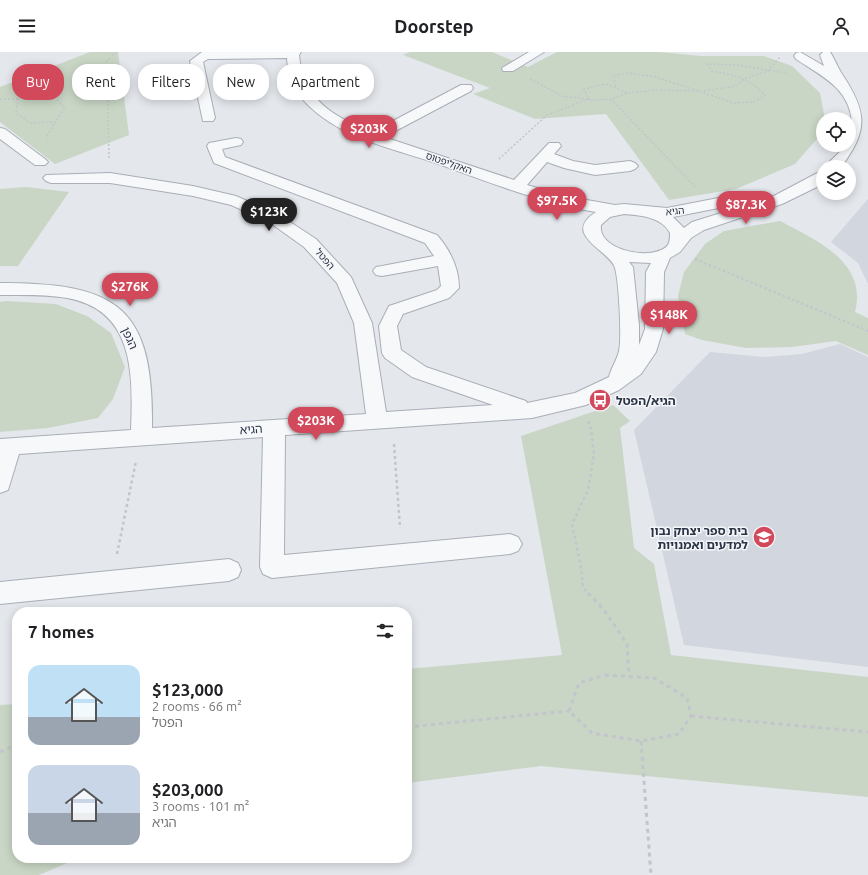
<!DOCTYPE html>
<html lang="en">
<head>
<meta charset="utf-8">
<style>
  :root { --surface:#fff; --page:#f6f6f6; --text:#202124; --muted:#757577; --accent:#d1495b }
  body { margin:0; font-family:Ubuntu,"Noto Sans Hebrew",sans-serif; background:var(--page); color:var(--text); height:100vh; display:flex; flex-direction:column; font-size:15px; white-space:nowrap }
  * { box-sizing:border-box; margin:0 }
  p { font-size:13px; color:var(--muted) }
  .icon { flex:none; width:22px; height:22px; fill:none; stroke:currentColor; stroke-width:2; stroke-linecap:round; stroke-linejoin:round }
  .map { position:relative; flex:1; overflow:hidden }
  .details { position:absolute; left:12px; top:555px; width:400px; height:256px; display:flex; flex-direction:column; background:var(--surface); border-radius:16px; box-shadow:0 2px 10px #0003 }
  .details>* { flex:none }
  .guide { position:absolute; left:12px; top:12px; width:400px; height:36px; display:flex; gap:8px }
  .controls { position:absolute; left:816px; top:60px; display:grid; gap:8px }
  .controls a { display:grid; place-items:center; width:40px; height:40px; border-radius:50%; background:var(--surface); box-shadow:0 2px 10px #0003; font-size:20px }
  .price { position:absolute; translate:-50% -34px; padding:0 9px; border-radius:14px; background:var(--accent); color:#fff; font-size:13px; line-height:26px; filter:drop-shadow(0 1px 2px #0008) }
  .price::after { content:''; position:absolute; left:50%; top:24px; width:12px; height:9px; margin-left:-6px; background:inherit; clip-path:polygon(0 0,100% 0,50% 100%) }
  .price.current { background:#222; color:#fff }
  ul { padding:0; list-style:none }
  li { display:flex; align-items:center; gap:12px; height:100px; padding:0 16px }
  li span { display:grid; place-items:center; flex:none; width:112px; height:80px; border-radius:12px; color:#555 }
  li>.icon { margin-inline-start:auto }
  span .icon { width:48px; height:48px; fill:#fffc; stroke-width:1 }
  li b { font-size:17px }
  h2 { display:flex; justify-content:space-between; align-items:center; height:48px; padding:0 16px; font-size:17px }
  .chip { padding:0 14px; border-radius:16px; background:var(--surface); box-shadow:0 2px 10px #0003; font-size:14px; line-height:36px }
  .chip.current { background:var(--accent); color:#fff }
  header { display:flex; justify-content:space-between; align-items:center; height:52px; padding:0 16px; background:var(--surface); font-size:18px; font-weight:600 }
  .map>svg:first-child { display:block }
</style>
</head>
<body>
<header><svg class="icon" aria-label="menu" viewBox="0 0 24 24"><path d="M4 6h16M4 12h16M4 18h16"/></svg>Doorstep<svg class="icon" aria-label="person" viewBox="0 0 24 24"><circle cx="12" cy="8" r="4"/><path d="M4 21q1-7 8-7t8 7"/></svg></header>
<div class="map">
<svg width="868" height="823" viewBox="0 0 868 823">
  <rect width="100%" height="100%" fill="#e4e7ec"/>
  <g fill="#d2d6de">
    <path d="M868,147V232L858,211L831,190Z"/>
    <path d="M840,292L868,305V615L684,593L634,378L710,300L765,305L802,302Z"/>
  </g>
  <g fill="#c9d6c5">
    <path d="M90,0H118L129,83L55,112L0,70V35Z"/>
    <path d="M410,0H492L528,15L557,0H660L701,4H764L792,14L820,41L825,67H823V80L795,112L736,137L669,148L606,62L535,67L473,42L490,36L403,3Z"/>
    <path d="M26,135L69,140L18,214H0V137Z"/>
    <path d="M780,169C816,188 868,210 855,260L868,266V303L836,289L792,295L746,296L702,288L685,282L678,244L684,220L705,192L724,179Z"/>
    <path d="M7,249L56,252L87,264L111,281L125,315L113,347L98,366L48,376L0,380V250Z"/>
    <path d="M613,353L630,369L620,376L634,496L654,512L671,603L868,625V745L541,714L407,731V617L562,603L521,384Z"/>
    <path d="M17,652V806H79L39,823H0V653Z"/>
  </g>
  <g fill="none" stroke-linecap="round" stroke-linejoin="round">
    <g stroke="#a9aeb7" stroke-width="2">
      <g id="minor">
        <path d="M202,0H301L299,3C303,47 333,65 372,80L461,33H471L473,36L471,39L384,85L514,128L549,91H559L561,94L554,102L573,109L595,113L630,109L635,111L638,114L635,117L630,119L595,123L564,116L547,110L527,133L570,145L615,153L624,152L667,156L749,140L755,142L757,145L755,148L749,150L673,165L684,176L692,170L770,146L823,118V132L782,152L704,178L691,186L680,200L670,206L664,220L663,277L656,300L641,322L619,338L586,353L532,366L285,383L284,503L510,482L518,485L522,492L518,499L510,502L272,526L263,522L260,515L263,385L19,402L8,438L0,441V387L131,378C133,323 135,258 67,246C45,242 22,243 0,243V231C117,231 154,254 152,376L366,362L354,271L337,231L304,195L269,170L231,153L193,144L110,131H51L46,129L43,126L46,123L110,121L193,134L236,144L281,164L316,187L351,225L372,271L386,360L493,353L412,325L385,306L382,301L379,274L389,254L437,238L441,234L438,214L382,224L376,223L373,219L376,215L382,214L434,204L425,191L214,111L207,94L209,91L236,86L241,87L243,90L241,93L222,97L225,105L437,183C450,198 459,216 459,236L449,246L403,262L397,274L401,298L426,315L526,349L527,351L575,341L609,325C611,316 617,308 619,299C622,286 619,230 615,216C611,199 560,183 596,160C540,151 486,129 433,110C390,96 342,86 309,54C295,41 288,25 287,6L208,7L203,10L215,66L213,69H203L190,9ZM624,162C640,163 662,165 670,181C670,185 670,189 668,193C654,210 597,199 601,173L610,165ZM629,210L651,211L646,220L645,277L639,293V273L633,215Z"/>
        <path d="M529,0H544L513,19H503L502,16Z"/>
        <path d="M800,0L824,14L820,3L823,0H830C835,7 837,15 842,22C868,61 868,79 841,115H824L847,93H849C849,86 852,79 852,71C850,36 821,24 796,7L794,4L796,1Z"/>
        <path d="M0,76L5,77L45,107L48,110L45,113H35L0,87Z"/>
        <path d="M229,507L238,511L241,518L238,525L229,529L0,552V530Z"/>
      </g>
    </g>
    <g stroke="#c2c5cb" stroke-width="1.5" stroke-dasharray="2 2" stroke-linecap="butt">
      <path d="M530,27L562,44L594,48L611,47L628,41L655,38L699,39"/>
      <path d="M616,34L613,24L628,21L656,25L734,51L754,50L765,44C752,26 733,23 712,19L707,12L738,13L789,22"/>
      <path d="M704,39L736,34L744,27L768,19L780,5"/>
      <path d="M35,41L52,43L65,56L55,70L30,71L16,61L18,47Z"/>
      <path d="M0,47H18"/>
      <path d="M611,47L695,135"/>
      <path d="M48,88L47,84L55,70"/>
      <path d="M109,106L107,9L116,0"/>
      <path d="M499,107L547,63L589,47L584,37L606,32L627,41"/>
    </g>
    <path stroke="#c2c5cb" stroke-width="2" stroke-dasharray="2.5 2.5" stroke-linecap="butt" d="M695,207L868,279"/>
    <g stroke="#c2c5cb" stroke-width="2.5" stroke-dasharray="3 3" stroke-linecap="butt">
      <path d="M588,369L591,377L594,402L588,438L572,472L581,515L583,535L589,542"/>
      <path d="M394,392L400,476"/>
      <path d="M117,502L136,409"/>
    </g>
    <g stroke="#c2c5cb" stroke-width="3" stroke-dasharray="4 4" stroke-linecap="butt">
      <path d="M588,541L604,558L627,592L629,624"/>
      <path d="M605,623L654,626L687,646L691,664L679,682L641,689L592,681L569,659L579,631Z"/>
      <path d="M691,664L868,680"/>
      <path d="M407,675L569,659"/>
      <path d="M641,689L651,823"/>
      <path d="M0,700L17,692"/>
    </g>
    <use href="#minor" fill="#f7f8fa" fill-rule="evenodd"/>
  </g>
  <defs>
    <g id="bus-disc" transform="scale(1.15)"><circle r="9.5" fill="#d1495b" stroke="#f4f6f9"/><path d="M-5-6H5V4H4V6H2V4H-2V6H-4V4H-5ZM-3.5-4V0h7V-4ZM-3.5 1.2v1.5H-2V1.2ZM2 1.2v1.5H3.5V1.2Z" fill="#fff"/></g>
    <g id="school-disc" transform="scale(1.15)"><circle r="9.5" fill="#d1495b" stroke="#f4f6f9"/><path d="M0-5L7-2L0 1L-7-2ZM-4 1L0 2.5L4 1V4Q0 6-4 4Z" fill="#fff"/></g>
  </defs>
  <g fill-rule="evenodd">
    <use href="#bus-disc" x="600" y="348"/>
    <use href="#school-disc" x="764" y="485"/>
  </g>
  <g text-anchor="middle" dominant-baseline="central" stroke-width="3" stroke-linejoin="round" paint-order="stroke">
    <g font-size="10" fill="#2b3445" stroke="#f4f6f9">
      <text transform="translate(449 111) rotate(19)">האקליפטוס</text>
      <text transform="translate(675 159) rotate(-6)">הגיא</text>
      <text transform="translate(325 207) rotate(49)">הפטל</text>
    </g>
    <g font-size="12" fill="#2b3445" stroke="#f4f6f9">
      <text transform="translate(130 286) rotate(66)">הגפן</text>
      <text transform="translate(251 377) rotate(-4)">הגיא</text>
    </g>
    <g font-size="12" font-weight="bold" fill="#2b3445" stroke="#f4f6f9" text-anchor="start">
      <text x="616" y="348">הגיא/הפטל</text>
      <text x="748" y="478" text-anchor="end">בית ספר יצחק נבון<tspan x="748" dy="14">למדעים ואמנויות</tspan></text>
    </g>
  </g>
</svg>
<div class="controls">
<a><svg class="icon" aria-label="locate" viewBox="0 0 24 24"><circle cx="12" cy="12" r="6"/><path d="M12 2v4M12 18v4M2 12h4M18 12h4"/></svg></a>
<a><svg class="icon" aria-label="layers" viewBox="0 0 24 24"><path d="M12 4l9 5-9 5-9-5zM3 14l9 5 9-5"/></svg></a>
</div>
<b class="price" style="left:369px;top:97px">$203K</b>
<b class="price" style="left:557px;top:169px">$97.5K</b>
<b class="price" style="left:746px;top:173px">$87.3K</b>
<b class="price current" style="left:269px;top:180px">$123K</b>
<b class="price" style="left:130px;top:255px">$276K</b>
<b class="price" style="left:669px;top:283px">$148K</b>
<b class="price" style="left:316px;top:389px">$203K</b>
<div class="guide">
<a class="chip current">Buy</a>
<a class="chip">Rent</a>
<a class="chip">Filters</a>
<a class="chip">New</a>
<a class="chip">Apartment</a>
</div>
<section class="details">
<h2>7 homes<svg class="icon" aria-label="filters" viewBox="0 0 24 24"><path d="M4 7h16M4 17h16"/><circle cx="9" cy="7" r="2"/><circle cx="15" cy="17" r="2"/></svg></h2>
<ul>
<li><span style="background:linear-gradient(#bfe0f5 65%,#9aa5b1 0)"><svg class="icon" aria-label="home" viewBox="0 0 24 24"><path d="M3 11l9-7 9 7M6 9v11h12V9"/></svg></span><div><b>$123,000</b><p>2 rooms · 66 m²</p><p>הפטל</p></div></li>
<li><span style="background:linear-gradient(#c9d6e8 60%,#9aa5b1 0)"><svg class="icon" aria-label="home" viewBox="0 0 24 24"><path d="M3 11l9-7 9 7M6 9v11h12V9"/></svg></span><div><b>$203,000</b><p>3 rooms · 101 m²</p><p>הגיא</p></div></li>
</ul>
</section>
</div>
</body>
</html>
